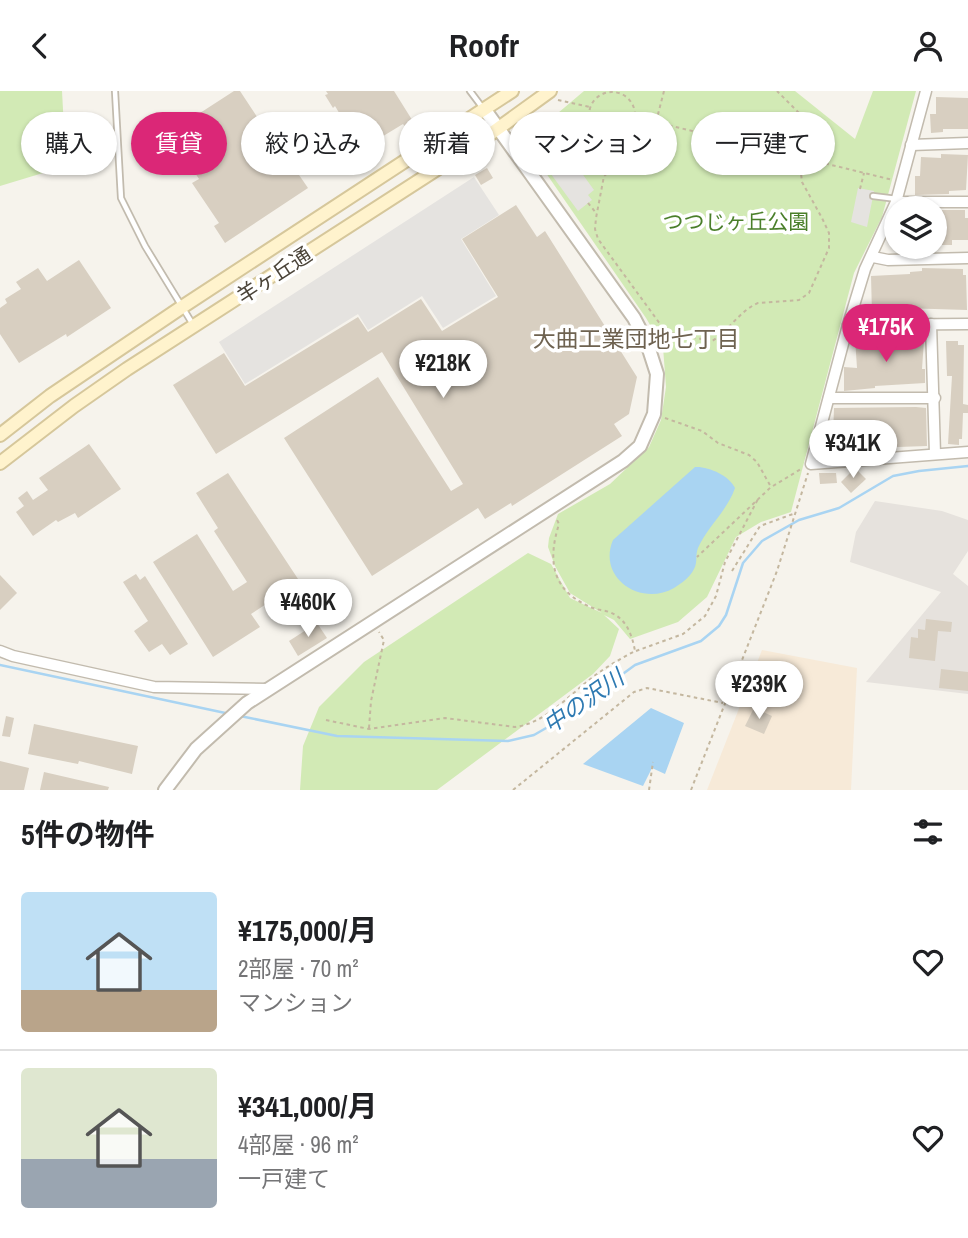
<!DOCTYPE html>
<html lang="ja">
<head>
<meta charset="utf-8">
<style>
  :root { --surface:#fff; --page:#f6f6f6; --text:#202124; --muted:#757577; --line:#e0e0e0; --accent:#db2777 }
  body { margin:0; font-family:"Archivo Narrow","Noto Sans JP",sans-serif; background:var(--page); color:var(--text); height:100vh; display:flex; flex-direction:column; font-size:26px; white-space:nowrap }
  * { box-sizing:border-box; margin:0 }
  p { font-size:23px; color:var(--muted) }
  .icon { flex:none; width:38px; height:38px; fill:none; stroke:currentColor; stroke-width:2; stroke-linecap:round; stroke-linejoin:round }
  .map { position:relative; height:699px; overflow:hidden }
  .details { display:flex; flex-direction:column; background:var(--surface); flex:1 }
  .details>* { flex:none }
  .top-card { position:absolute; left:21px; top:21px; width:928px; height:63px; display:flex; gap:14px }
  .buttons { position:absolute; left:884px; top:105px; display:grid; gap:14px }
  .buttons a { display:grid; place-items:center; width:63px; height:63px; border-radius:50%; background:var(--surface); box-shadow:0 2px 5px #0004; font-size:35px }
  .price { position:absolute; translate:-50% -60px; padding:0 16px; border-radius:24px; background:#fff; color:#222; font-size:23px; line-height:46px; filter:drop-shadow(0 2px 4px #0008) }
  .price::after { content:''; position:absolute; left:50%; top:42px; width:21px; height:16px; margin-left:-10px; background:inherit; clip-path:polygon(0 0,100% 0,50% 100%) }
  .price.selected { background:var(--accent); color:#fff }
  ul { padding:0; list-style:none }
  li { display:flex; align-items:center; gap:21px; height:175px; padding:0 21px }
  li+li { border-top:2px solid var(--line) }
  li span { display:grid; place-items:center; flex:none; width:196px; height:140px; border-radius:7px; color:#555 }
  li>.icon { margin-inline-start:auto }
  span .icon { width:84px; height:84px; fill:#fffc; stroke-width:1 }
  li b { font-size:30px }
  h2 { display:flex; justify-content:space-between; align-items:center; height:84px; padding:0 21px; font-size:30px }
  .tag { padding:0 24px; border-radius:32px; background:var(--surface); box-shadow:0 2px 5px #0004; font-size:24px; line-height:63px }
  .tag.selected { background:var(--accent); color:#fff }
  header { display:flex; justify-content:space-between; align-items:center; height:91px; padding:0 21px; background:var(--surface); font-size:32px; font-weight:700 }
  .map>svg:first-child { display:block }
</style>
</head>
<body>
<header><svg class="icon" aria-label="back" viewBox="0 0 24 24"><path d="M15 5l-7 7 7 7"/></svg>Roofr<svg class="icon" aria-label="person" viewBox="0 0 24 24"><circle cx="12" cy="8" r="4"/><path d="M4 21q1-7 8-7t8 7"/></svg></header>
<div class="map">
<svg width="968" height="699" viewBox="0 0 968 699">
  <rect width="100%" height="100%" fill="#f6f3ec"/>
  <path fill="#f7ead8" d="M762,559L857,577L851,699H707Z"/>
  <path fill="#e6e2dd" d="M875,410L942,420L968,429V460L953,483L968,495V603L866,591L941,501L850,471L856,441Z"/>
  <g fill="#d2eab5">
    <path d="M0,0H62L66,75L0,95Z"/>
    <path d="M584,0H795L855,48L873,0H916L882,126L854,182L791,421L761,431L736,446L707,506L678,531L630,548L614,529L604,524L619,538L610,565L593,583L437,699H300L303,655L319,616L364,571L528,462L551,473L570,507L602,522L570,502L555,475L548,456L549,447L558,423L610,393L649,356L661,329L666,296L663,256L646,227L528,56L532,44Z"/>
  </g>
  <g fill="#e5e3e0">
    <path d="M560,52L594,99L588,104L592,109L578,120L540,68V64Z"/>
    <path d="M474,86L499,124L461,148L496,205L443,237L422,205L368,239L358,223L245,293L219,251Z"/>
    <path d="M858,97L874,100L867,136L851,131Z"/>
  </g>
  <g fill="#a9d4f2">
    <path d="M695,376C708,375 730,385 735,397C727,420 708,435 698,457C695,464 698,471 694,478C690,486 682,492 674,497C641,516 597,487 613,449Z"/>
    <path d="M651,617L684,632L665,683L652,677L643,695L583,673Z"/>
  </g>
  <g fill="none" stroke-linecap="round" stroke-linejoin="round">
    <g stroke="#a9d4f2" stroke-width="2.5">
      <path d="M0,574L230,623"/>
      <path d="M240,625L337,645L508,650L534,644L560,629L635,574L701,550L719,535L726,524L743,472L762,450L799,429L839,417L893,385L919,380L968,375"/>
    </g>
  </g>
  <g fill="#d8cfc1">
    <path d="M234,0H240L295,83L297,81L308,97L225,152L214,135L219,132L192,92L199,88L167,39L181,30L183,33Z"/>
    <path d="M326,0H394L414,32L406,37L403,33L380,47L375,40L357,51L342,32L344,30L335,15L333,17L325,4L328,3Z"/>
    <path d="M936,6L968,7V38H943V41L931,42L930,23H936Z"/>
    <path d="M941,63L968,64L966,99L949,100V103L915,104V85H920L921,66L941,67Z"/>
    <path d="M487,77L493,87L481,94L475,84Z"/>
    <path d="M516,114L537,146L545,140L637,286L629,323L614,333L622,345L512,415L511,412L485,428L478,417L372,485L284,347L378,286L451,400L463,393L382,261L216,363L173,294L224,262L245,295L358,226L368,241L421,208L442,240L498,206L462,148Z"/>
    <path d="M934,119H965V127H968V149H952V154H937Z"/>
    <path d="M79,169L111,217L67,246L66,243L19,272L0,243V217L7,212L5,208L21,198L16,191L38,177L47,190Z"/>
    <path d="M922,177L963,178V184H966L967,219L902,217V219H883V223H872L871,185L910,183V181L922,180Z"/>
    <path d="M855,247L924,249L922,278H925V292L875,295V297L844,300V276L857,277Z"/>
    <path d="M946,250H958V254H964L963,313L968,314V322H963L962,348H959V354L948,353L952,285H947Z"/>
    <path d="M916,316L926,317L927,355L840,358V362H828V344H833L834,317Z"/>
    <path d="M89,353L121,398L78,427L75,422L58,431L56,429L33,445L16,421L24,415L18,407L27,400L33,409L48,399L39,387Z"/>
    <path d="M855,377L866,388L851,402L841,391Z"/>
    <path d="M228,382L300,491L251,523L260,536L213,566L153,471L197,443L233,500L247,491L214,440L218,437L196,402Z"/>
    <path d="M819,382H836L837,392L820,393Z"/>
    <path d="M136,483L140,489L145,485L188,553L170,564L162,553L149,561L134,540L148,530L123,491Z"/>
    <path d="M0,484L17,502L0,519Z"/>
    <path d="M926,528L952,531L951,541L938,540L935,570L909,567L911,546L918,547V538L925,539Z"/>
    <path d="M317,532L327,547L298,565L289,550Z"/>
    <path d="M941,578L968,581V600L939,597Z"/>
    <path d="M754,617L772,625L764,643L745,635Z"/>
    <path d="M6,625L14,627L10,646L2,645Z"/>
    <path d="M34,633L138,655L132,683L79,670L78,673L28,663Z"/>
    <path d="M0,670L29,677L24,699H0Z"/>
    <path d="M44,681L109,696L108,699H40Z"/>
  </g>
  <g fill="none" stroke-linecap="round" stroke-linejoin="round">
    <g stroke="#c2bbae" stroke-width="8">
      <g id="service">
        <path d="M115,0L121,107L145,155L192,232"/>
        <path d="M470,0L482,16"/>
        <path d="M873,105L897,108"/>
      </g>
    </g>
    <g stroke="#c2bbae" stroke-width="13">
      <g id="minor">
        <path d="M926,0L896,111L865,178L848,234L811,373L968,361"/>
        <path d="M911,54L968,52"/>
        <path d="M896,111H968"/>
        <path d="M873,166L888,169L968,167"/>
        <path d="M931,233L935,363"/>
        <path d="M848,234L968,233"/>
        <path d="M829,307H935"/>
        <path d="M0,560L13,565L154,596L267,598"/>
      </g>
    </g>
    <g stroke="#c2bbae" stroke-width="16">
      <path id="tertiary" d="M165,699L196,658L247,612L623,370L640,355L654,323L657,283L647,252L634,227L485,19"/>
    </g>
    <g stroke="#d6c79b" stroke-width="16">
      <g id="secondary">
        <path d="M0,344L50,305L182,216L512,0"/>
        <path d="M0,372L74,315L127,278L482,49L550,0"/>
      </g>
    </g>
    <g stroke="#c4b79f" stroke-width="2" stroke-dasharray="3.5 3.5" stroke-linecap="butt">
      <path d="M664,0L656,31L647,51L604,85L596,127L595,138L598,148L666,241L712,250C729,240 739,220 758,212L799,209L809,202L829,157V142L822,127L802,91L800,74L809,40L806,29L777,0"/>
      <circle cx="612" cy="24" r="23"/>
      <path d="M558,9L590,16"/>
      <path d="M635,26L893,89"/>
      <path d="M860,98L864,82"/>
      <path d="M588,112L596,122"/>
      <path d="M665,327L702,340L718,352L749,364L757,371L771,396L697,466"/>
      <path d="M773,395L801,378"/>
      <path d="M732,480L760,435L793,423"/>
      <path d="M636,560L683,543L705,525L716,505L725,471L758,408"/>
      <path d="M326,629L369,638L445,627L515,636C546,632 569,604 593,586C606,576 620,568 635,560C632,543 626,527 609,521C604,519 598,519 593,517C552,501 547,471 559,433L556,427"/>
      <path d="M369,637L371,610L384,549L379,541"/>
      <path d="M513,699L634,601L647,597L723,612"/>
      <path d="M649,699L653,671"/>
      <path d="M691,699L777,480L808,382"/>
    </g>
    <use href="#service" stroke="#fff" stroke-width="4.5"/>
    <use href="#minor" stroke="#fff" stroke-width="10"/>
    <use href="#tertiary" stroke="#fff" stroke-width="12"/>
    <use href="#secondary" stroke="#fff3cd" stroke-width="12"/>
  </g>
  <g text-anchor="middle" dominant-baseline="central" stroke-width="7" stroke-linejoin="round" paint-order="stroke">
    <g font-size="21" fill="#4a7f2a" stroke="#fff">
      <text x="736" y="130">つつじヶ丘公園</text>
    </g>
    <g font-size="21" fill="#4b4439" stroke="#fff">
      <text transform="translate(274 184) rotate(-33)">羊ヶ丘通</text>
    </g>
    <g font-size="23" fill="#6e6250" stroke="#fff">
      <text x="636" y="247">大曲工業団地七丁目</text>
    </g>
    <g font-size="23" font-style="italic" fill="#2e7ab2" stroke="#fff">
      <text transform="translate(583 610) rotate(-35)">中の沢川</text>
    </g>
  </g>
</svg>
<div class="buttons">
<a><svg class="icon" aria-label="layers" viewBox="0 0 24 24"><path d="M12 4l9 5-9 5-9-5zM3 14l9 5 9-5"/></svg></a>
</div>
<b class="price selected" style="left:886px;top:273px">¥175K</b>
<b class="price" style="left:443px;top:309px">¥218K</b>
<b class="price" style="left:853px;top:389px">¥341K</b>
<b class="price" style="left:308px;top:548px">¥460K</b>
<b class="price" style="left:759px;top:630px">¥239K</b>
<div class="top-card">
<a class="tag">購入</a>
<a class="tag selected">賃貸</a>
<a class="tag">絞り込み</a>
<a class="tag">新着</a>
<a class="tag">マンション</a>
<a class="tag">一戸建て</a>
</div>
</div>
<section class="details">
<h2>5件の物件<svg class="icon" aria-label="filters" viewBox="0 0 24 24"><path d="M4 7h16M4 17h16"/><circle cx="9" cy="7" r="2"/><circle cx="15" cy="17" r="2"/></svg></h2>
<ul>
<li><span style="background:linear-gradient(#bfe0f5 70%,#b9a48a 0)"><svg class="icon" aria-label="home" viewBox="0 0 24 24"><path d="M3 11l9-7 9 7M6 9v11h12V9"/></svg></span><div><b>¥175,000/月</b><p>2部屋 · 70 m²</p><p>マンション</p></div><svg class="icon" aria-label="heart" viewBox="0 0 24 24"><path d="M12 20l-8-8c-3-5 5-10 8-4 3-6 11-1 8 4z"/></svg></li>
<li><span style="background:linear-gradient(#dfe7d0 65%,#9aa5b1 0)"><svg class="icon" aria-label="home" viewBox="0 0 24 24"><path d="M3 11l9-7 9 7M6 9v11h12V9"/></svg></span><div><b>¥341,000/月</b><p>4部屋 · 96 m²</p><p>一戸建て</p></div><svg class="icon" aria-label="heart" viewBox="0 0 24 24"><path d="M12 20l-8-8c-3-5 5-10 8-4 3-6 11-1 8 4z"/></svg></li>
</ul>
</section>
</body>
</html>
